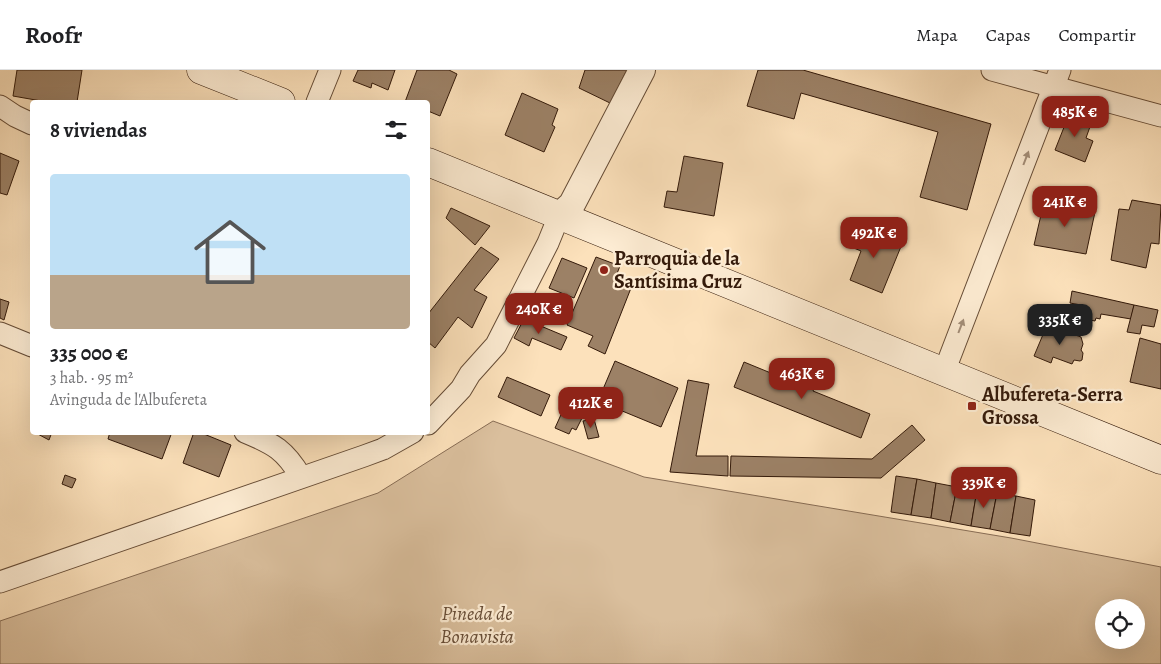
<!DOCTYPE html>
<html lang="es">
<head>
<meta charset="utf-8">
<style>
  :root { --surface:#fff; --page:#f2f2f2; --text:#202124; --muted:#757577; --line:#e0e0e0; --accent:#8f2418 }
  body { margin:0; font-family:Alegreya,serif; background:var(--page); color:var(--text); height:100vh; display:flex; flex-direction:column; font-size:19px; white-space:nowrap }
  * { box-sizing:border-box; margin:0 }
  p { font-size:16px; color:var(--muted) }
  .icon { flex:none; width:28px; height:28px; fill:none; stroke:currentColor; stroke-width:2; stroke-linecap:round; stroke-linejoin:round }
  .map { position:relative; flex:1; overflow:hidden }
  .details { position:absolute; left:30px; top:30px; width:400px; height:335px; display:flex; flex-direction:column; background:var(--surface); border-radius:5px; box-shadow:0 5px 20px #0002 }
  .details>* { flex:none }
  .fabs { position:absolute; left:1095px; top:529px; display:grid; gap:10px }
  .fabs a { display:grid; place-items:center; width:50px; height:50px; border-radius:50%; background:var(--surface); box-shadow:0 5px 20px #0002; font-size:25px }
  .price { position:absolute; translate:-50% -42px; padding:0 11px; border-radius:10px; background:var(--accent); color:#fff; font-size:16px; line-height:32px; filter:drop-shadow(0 1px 2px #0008) }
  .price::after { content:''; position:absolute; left:50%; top:30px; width:15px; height:11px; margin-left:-8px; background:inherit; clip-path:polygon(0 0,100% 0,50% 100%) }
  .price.selected { background:#222; color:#fff }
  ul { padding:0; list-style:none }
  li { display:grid; align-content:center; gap:10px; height:265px; padding:0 20px }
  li+li { border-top:1px solid var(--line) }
  li span { display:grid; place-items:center; height:155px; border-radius:5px; color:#555 }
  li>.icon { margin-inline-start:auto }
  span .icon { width:90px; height:90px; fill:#fffc; stroke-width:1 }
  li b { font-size:21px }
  h2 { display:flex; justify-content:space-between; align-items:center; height:60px; padding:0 20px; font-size:21px }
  header { display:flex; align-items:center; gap:30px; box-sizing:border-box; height:70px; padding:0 25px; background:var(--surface); border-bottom:1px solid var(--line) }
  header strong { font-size:24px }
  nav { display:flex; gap:28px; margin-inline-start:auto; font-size:18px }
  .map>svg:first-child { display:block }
</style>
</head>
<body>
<header>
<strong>Roofr</strong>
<nav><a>Mapa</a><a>Capas</a><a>Compartir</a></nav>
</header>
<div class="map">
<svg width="1161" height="594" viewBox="0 0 1161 594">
  <rect width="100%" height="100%" fill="#fce1bb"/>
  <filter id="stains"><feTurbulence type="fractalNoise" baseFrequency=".004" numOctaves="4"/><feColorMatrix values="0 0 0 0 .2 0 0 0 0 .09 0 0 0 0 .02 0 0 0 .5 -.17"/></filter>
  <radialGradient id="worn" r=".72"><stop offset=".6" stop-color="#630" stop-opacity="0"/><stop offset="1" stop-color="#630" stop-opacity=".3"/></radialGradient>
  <path fill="#dabf9d" stroke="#876c54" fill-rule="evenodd" d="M493,351L644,407L1011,468L1161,497V594H0V551L378,423ZM1104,538H1136V570H1104Z"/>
  <g fill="#9c8166" stroke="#341a0a">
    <path d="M17,0H82L77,32H47L13,26Z"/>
    <path d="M358,0H395L388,20L372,13L371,18L353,11Z"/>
    <path d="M417,0H449L457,4L440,46L428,41V32H405Z"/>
    <path d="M585,0H627L610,33L579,18Z"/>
    <path d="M758,0H803L991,54L967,140L920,127L938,62L801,23L794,49L747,36Z"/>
    <path d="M522,23L558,39L552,55L555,57L544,82L505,65Z"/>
    <path d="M1070,42L1092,51L1086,68L1093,71L1085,92L1055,80Z"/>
    <path d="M0,83L19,91L7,125L0,123Z"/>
    <path d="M684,86L723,93L714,146L664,137L667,121L677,122Z"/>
    <path d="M1132,130L1161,135L1159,174L1151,173L1146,198L1111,190L1119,139L1129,140Z"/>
    <path d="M1044,132L1095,142L1086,184L1034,175Z"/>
    <path d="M451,138L490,156L475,175L446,148Z"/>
    <path d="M857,156L902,174L882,223L850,210L861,181L849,176Z"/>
    <path d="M481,177L499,189L474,220L487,227L472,258L458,247L435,278L428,272V244Z"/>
    <path d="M596,187L620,196L616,206L633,213L605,284L588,276L593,266L567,255Z"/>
    <path d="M562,188L587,198L574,228L549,218Z"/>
    <path d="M1072,221L1134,235L1131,249L1101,244L1100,249L1096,248L1095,251L1085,249L1087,239L1080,238L1081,235L1070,233Z"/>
    <path d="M0,229L9,232L4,250L0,248Z"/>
    <path d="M1134,235L1158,240L1154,257L1142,255L1140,264L1127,262Z"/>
    <path d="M524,249L567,267L561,280L532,268L529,276L514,268Z"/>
    <path d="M1047,255L1081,267L1083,274L1081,280L1083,283L1082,290L1080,291L1074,290L1072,294L1053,287L1051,293L1034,286Z"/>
    <path d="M1140,268L1161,274V319L1130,312Z"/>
    <path d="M615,291L678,318L661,357L598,331Z"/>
    <path d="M744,292L800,315L803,311L815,316L813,321L870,344L861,368L734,317Z"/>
    <path d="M507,307L550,325L541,346L498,327Z"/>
    <path d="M688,310L709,314L696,386H728V406L670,402Z"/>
    <path d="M564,338L583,346L576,360L572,358L569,364L555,358Z"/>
    <path d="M594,349L599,367L588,369L583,351Z"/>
    <path d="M912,355L925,370L881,408L730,406L731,386L872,389Z"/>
    <path d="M34,362H52L49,370Z"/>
    <path d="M110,362H172L162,389L108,369Z"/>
    <path d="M194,362H199L231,375L219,407L183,393Z"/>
    <path d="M65,405L76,409L72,418L62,414Z"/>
    <path d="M896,406L917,409L911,445L891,442Z"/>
    <path d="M917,409L936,413L931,448L911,445Z"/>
    <path d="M936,413L957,417L950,452L931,448Z"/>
    <path d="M957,417L977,420L971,456L950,452Z"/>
    <path d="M977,420L997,423L990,459L971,456Z"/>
    <path d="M997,423L1016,426L1010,463L990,459Z"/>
    <path d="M1016,426L1035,430L1030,466L1010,463Z"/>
  </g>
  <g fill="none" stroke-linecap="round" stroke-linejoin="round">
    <g stroke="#664c36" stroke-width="23">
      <g id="minor">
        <path d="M992,0L1161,46"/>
        <path d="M317,32L330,0"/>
        <path d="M0,36L15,46L32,54"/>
        <path d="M0,263L32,276"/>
        <path d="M944,302L1060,0"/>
        <path d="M428,354L461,319L470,304L496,275L548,173L559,146"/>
        <path d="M245,362C274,374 285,380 301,407"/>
        <path d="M0,512L364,386L383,379L413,362"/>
      </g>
    </g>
    <g stroke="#664c36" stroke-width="28">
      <path id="tertiary" d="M559,146L572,134L642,0"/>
    </g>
    <g stroke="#341a0a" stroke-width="29">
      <g id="secondary">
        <path d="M201,0L281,32"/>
        <path d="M428,92L1161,390"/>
      </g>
    </g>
    <use href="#minor" stroke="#fdecd3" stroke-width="21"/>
    <use href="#tertiary" stroke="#fdecd3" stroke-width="26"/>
    <use href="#secondary" stroke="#fdecd3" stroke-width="28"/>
  </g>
  <defs><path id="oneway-solid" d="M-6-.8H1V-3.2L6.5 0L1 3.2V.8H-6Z" transform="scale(1.25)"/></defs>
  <g fill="#a38e79">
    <use href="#oneway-solid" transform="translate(1026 88) rotate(-69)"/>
    <use href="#oneway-solid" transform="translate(961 256) rotate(-69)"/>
  </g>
  <g fill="#8f2418" stroke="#fdecd3" stroke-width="2">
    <circle cx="604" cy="200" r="5"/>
    <rect x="967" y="331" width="10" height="10" rx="2.5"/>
  </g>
  <g text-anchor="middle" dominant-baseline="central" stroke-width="4.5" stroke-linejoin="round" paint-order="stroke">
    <g font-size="20" font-weight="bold" fill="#341a0a" stroke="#fdecd3" text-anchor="start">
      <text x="614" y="188">Parroquia de la<tspan x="614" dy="23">Santísima Cruz</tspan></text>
      <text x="982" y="324">Albufereta-Serra<tspan x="982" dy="23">Grossa</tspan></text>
    </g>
    <g font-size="20" font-style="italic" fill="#664c36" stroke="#fdecd3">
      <text x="477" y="543">Pineda de<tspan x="477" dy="23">Bonavista</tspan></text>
    </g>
  </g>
  <rect width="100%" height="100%" filter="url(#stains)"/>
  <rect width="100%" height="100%" fill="url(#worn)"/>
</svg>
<div class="fabs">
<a><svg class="icon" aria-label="locate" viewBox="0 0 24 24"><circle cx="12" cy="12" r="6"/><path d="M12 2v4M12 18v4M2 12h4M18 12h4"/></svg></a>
</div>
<b class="price" style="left:1075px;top:68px">485K €</b>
<b class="price" style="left:1065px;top:158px">241K €</b>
<b class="price" style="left:874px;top:189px">492K €</b>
<b class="price" style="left:539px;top:265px">240K €</b>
<b class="price selected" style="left:1060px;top:276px">335K €</b>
<b class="price" style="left:802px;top:330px">463K €</b>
<b class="price" style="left:591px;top:359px">412K €</b>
<b class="price" style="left:984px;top:439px">339K €</b>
<section class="details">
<h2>8 viviendas<svg class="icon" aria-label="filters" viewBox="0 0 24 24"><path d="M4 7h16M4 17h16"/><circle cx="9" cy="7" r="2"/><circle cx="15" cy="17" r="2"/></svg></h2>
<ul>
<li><span style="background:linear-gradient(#bfe0f5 65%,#b9a48a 0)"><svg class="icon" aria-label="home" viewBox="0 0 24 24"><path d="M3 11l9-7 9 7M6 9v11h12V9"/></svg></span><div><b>335 000 €</b><p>3 hab. · 95 m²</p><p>Avinguda de l'Albufereta</p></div></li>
</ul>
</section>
</div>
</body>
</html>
